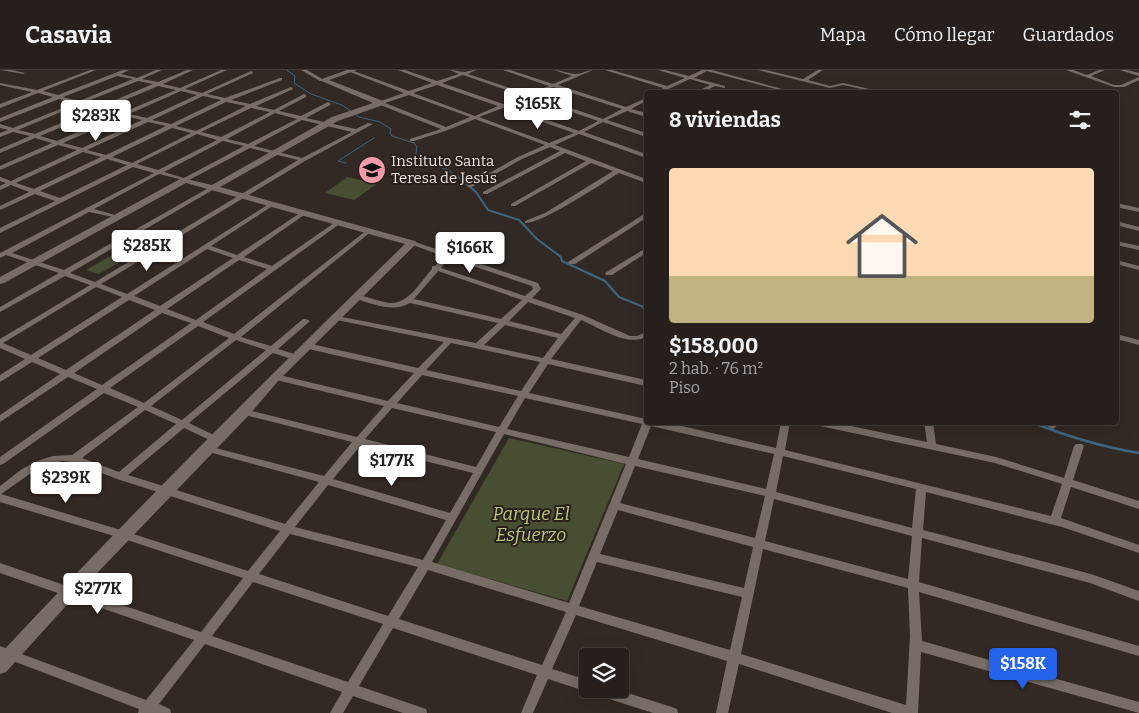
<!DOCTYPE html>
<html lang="es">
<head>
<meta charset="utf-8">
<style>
  :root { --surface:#261f1b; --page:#322c28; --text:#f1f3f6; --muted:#a4a2a3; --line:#423d3a; --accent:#2563eb }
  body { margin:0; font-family:Bitter,serif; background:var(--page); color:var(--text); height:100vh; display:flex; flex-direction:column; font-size:19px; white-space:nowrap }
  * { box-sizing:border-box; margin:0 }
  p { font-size:16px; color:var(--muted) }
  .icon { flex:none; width:28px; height:28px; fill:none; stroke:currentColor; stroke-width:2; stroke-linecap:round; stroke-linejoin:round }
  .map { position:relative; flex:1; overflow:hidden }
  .panel { position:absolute; left:644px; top:20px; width:475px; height:335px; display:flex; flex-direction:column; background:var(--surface); border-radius:5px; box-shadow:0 5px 20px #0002,0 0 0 1px var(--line) }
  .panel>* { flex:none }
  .controls { position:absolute; left:579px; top:578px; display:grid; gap:10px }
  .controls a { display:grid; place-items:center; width:50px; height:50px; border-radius:5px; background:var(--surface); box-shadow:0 5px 20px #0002,0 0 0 1px var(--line); font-size:25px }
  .price { position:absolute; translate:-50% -42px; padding:0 11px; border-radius:5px; background:#fff; color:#222; font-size:16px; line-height:32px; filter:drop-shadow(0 1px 2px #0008) }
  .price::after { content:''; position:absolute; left:50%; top:30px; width:15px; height:11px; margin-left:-8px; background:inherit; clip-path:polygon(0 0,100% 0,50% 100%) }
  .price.on { background:var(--accent); color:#fff }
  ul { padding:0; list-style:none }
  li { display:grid; align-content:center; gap:10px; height:265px; padding:0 25px }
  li+li { border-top:1px solid var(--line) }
  li span { display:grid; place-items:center; height:155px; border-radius:5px; color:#555 }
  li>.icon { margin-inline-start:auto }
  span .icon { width:90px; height:90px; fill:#fffc; stroke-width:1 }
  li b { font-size:21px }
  h2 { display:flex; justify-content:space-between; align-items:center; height:60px; padding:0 25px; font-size:21px }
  header { display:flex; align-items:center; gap:30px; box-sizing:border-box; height:70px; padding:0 25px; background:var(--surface); border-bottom:1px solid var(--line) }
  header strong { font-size:24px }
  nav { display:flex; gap:28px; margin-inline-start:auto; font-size:18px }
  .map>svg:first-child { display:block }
</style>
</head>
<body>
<header>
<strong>Casavia</strong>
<nav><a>Mapa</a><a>Cómo llegar</a><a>Guardados</a></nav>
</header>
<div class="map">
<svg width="1139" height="643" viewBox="0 0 1139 643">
  <rect width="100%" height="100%" fill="#332924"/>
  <g fill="#484e32">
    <path d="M347,107L377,114L354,130L325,123Z"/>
    <path d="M114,184L127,188L99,204L86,200Z"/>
    <path d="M509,368L624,394L567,531L437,494Z"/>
  </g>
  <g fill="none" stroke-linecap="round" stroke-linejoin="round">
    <g stroke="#3c6784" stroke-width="1">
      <path d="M287,0L295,6L294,13L311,24L342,35L359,47L380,52L391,59L390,63L392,66L414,73L417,77L415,88L448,100L458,107"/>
      <path d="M346,93L338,91L374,68"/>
    </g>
    <path stroke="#3c6784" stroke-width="2" d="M456,105L476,122L488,140L519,150L537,169L561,187L562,191L605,211L619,227L646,238"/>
    <path stroke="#3c6784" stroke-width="2.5" d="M1031,352C1066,366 1102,377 1139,383"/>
    <g fill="#776c66" fill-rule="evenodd">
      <path d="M1,0H12L25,3L23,4Z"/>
      <path d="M90,0H96L43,21L58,25L123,0H129L121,4L137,8L156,0H162L142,9L158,12L187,0H193L163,14L180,18L221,0H227L185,19L202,23L251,1L253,2V3L207,24L225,28L280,8H282V10L231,30L250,34L291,17L293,18V19L256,36L274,40L304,24L306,25V27L279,41L301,46L328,32L331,34L330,35L306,48L356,59L368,53L373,54L305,91L101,214L127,224L272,132L277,133L211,176L237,185L303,141H307V143L244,187L272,196L337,151H341V153L203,252L234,264L367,160L369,159L372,161L241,267L271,276L303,249H306L310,251L278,279L298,285L299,287L298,289L295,290L273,283L189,353L220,368L222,370L220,372H214L184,358L128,405L285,454L319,412L205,381L203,379L205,377L208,376L324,406L352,372L241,344L239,342L241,340L244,339L357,367L384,336L272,309L271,307L272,305L275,304L388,331L414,303L304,278L303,276L304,274L307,273L418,298L444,272L337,250L333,248L337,246L476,273L498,253L410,233C393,243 374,234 356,229L355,227L359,225C369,227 380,232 390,233C409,234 421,211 432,199V196H435L443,186L410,174L409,173L412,171L538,213L541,219L532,228L583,245L630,266H637L646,262V267C627,277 600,258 581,250L551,289L646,310V316L548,294L529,323L646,349V352H665L776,378L781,352H790L785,380L1051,446L1062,414L995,393L815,355L811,352H832L927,372L924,352H933L936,374L996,387L1064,408L1074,376L1076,374H1082L1084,376L1073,410L1139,431V439L1071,417L1061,448L1139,475V483L1062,457L926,422L923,460L1091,504L1139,521V531L1090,513L922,468L919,512L1139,576V586L919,522L922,571L1139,632V643L921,582L918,643H892L739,594L728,643H716L727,591L576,545L552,599L588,610V619H615L672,637L677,639L678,643H653L597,625L593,623L591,621L588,622L548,609L533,643H521L537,605L393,558L359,616L426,639L427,643H403L353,626L343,643H330L342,622L205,574L159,634L170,639L171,643H138L139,639L0,586V576L146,630L194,570L0,503V493L201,562L243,508L124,469L0,432V416L22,399L40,390L53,386L72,385L138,337L104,323L3,394L0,395V387L97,319L68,307L0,352V345L60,304L32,292L0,312V305L25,289L0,278V269L90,215L65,206L0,242V237L59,203L6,185L0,188V183L154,103L133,97L0,163V158L55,131L35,124L0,140V136L29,122L11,115L0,120V116L6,113L0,111V107L11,111L77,80L58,75L0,100V96L52,73L35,68L0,83V79L30,66L13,62L0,67V63L8,60L0,58V54L13,58L75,33L59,29L0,52V48L53,27L38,23L0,38V34L32,22L0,15V13L37,20ZM117,6L133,9L79,31L63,27ZM138,11L153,14L101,36L85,32ZM158,16L176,20L124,42L106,38ZM181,21L197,25L147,48L129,44ZM203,26L221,30L171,54L152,50ZM226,32L246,36L196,61L176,56ZM80,34L96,38L35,64L18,60ZM251,38L270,42L221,67L201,62ZM102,40L119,44L57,71L40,66ZM275,43L297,49L248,74L227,69ZM125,46L142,50L82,78L63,73ZM302,50L352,62L302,88L254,76ZM148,52L166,56L106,85L87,80ZM172,58L191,63L132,93L112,87ZM197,64L217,70L158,100L137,94ZM223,71L244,76L184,108L164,102ZM250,78L298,90L95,212L70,203L216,118V116H212L64,200L12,183L89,142L118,148V146L94,139L159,104L187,111ZM83,82L101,87L34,119L16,113ZM107,89L127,95L60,128L40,121ZM207,179L233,188L160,236L134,226ZM449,188L532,216L533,219L525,226L441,198ZM239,190L267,199L196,250L167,239ZM438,201L522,230L501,249L414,229ZM96,217L122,227L31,285L3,273ZM129,230L155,240L66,300L38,288ZM528,232L575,248L561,264L509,251ZM162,243L191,253L102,315L74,303ZM505,255L558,268L543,288L484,275ZM198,256L229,268L144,333L110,318ZM236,270L266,280L182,350L151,336ZM451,273L540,292L521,321L426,300ZM422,305L518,326L499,357L397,333ZM525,328L642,354L629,387L507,359ZM392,338L496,362L476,397L365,369ZM145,340L176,354L119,402L82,388ZM651,356L774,384L766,419L638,389ZM504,364L626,394L569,533L432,492ZM361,375L473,403L450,443L333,409ZM783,386L916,419L912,458L776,422ZM63,391L73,392L117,409L280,461L248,501L124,461L1,424L37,399L53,393ZM635,396L765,426L755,468L620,433ZM328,415L446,450L423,490L295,457ZM774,429L912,466L908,509L765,471ZM618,440L753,477L744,518L600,484ZM290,464L418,497L388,546L259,504ZM763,479L908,518L910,566L906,635L741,584ZM597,492L742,527L730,580L579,536ZM428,500L566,542L542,595L399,549ZM253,512L383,554L348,612L212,566Z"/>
      <path d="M301,0H307L324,10L320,11Z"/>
      <path d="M345,0H351L409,21L432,13L398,0H405L437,11L459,4L450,0C455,0 460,2 465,2C469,1 472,0 476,0L468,4L528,24L549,16L503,0H510L553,14L572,6L554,0C561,0 569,4 576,4C582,4 587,0 593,0L558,15L626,37L646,28V31L631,39L646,43V47L627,41L607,50L646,63V67L603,52L584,62L646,84V88L579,64L555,75L646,109V113L619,103C601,114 542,154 525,153V151L545,143L613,101L591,93L515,136H511V134L586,91L565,83L487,124H483V122L560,81L550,77L522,89L472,117H468V115L518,87L545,75L475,49L448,60L414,71H410V69L441,59L378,34V32L404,23ZM463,5L524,26L503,34L442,13ZM437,15L498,36L475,46L413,23ZM553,17L622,39L603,49L533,25ZM409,25L470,47L446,57L385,33ZM528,27L598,51L579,61L507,36ZM503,38L574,63L549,73L479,47Z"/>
      <path d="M605,0H612L667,16L685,8L658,0H665L689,6L702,0H712L793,22H787L707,1L694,8L725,16V18L715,16L703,22H698V21L710,15L690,9L662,22H657L663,18Z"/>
      <path d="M758,0H766L803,9L818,0H823L808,10L830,16L843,13L883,22H876L843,15L830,18Z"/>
      <path d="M1066,0H1073L1087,5L1099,0H1105L1091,6L1114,15H1121L1139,7V10L1124,17H1114Z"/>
      <path d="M1120,0H1127L1139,3V6Z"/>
      <path d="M1116,133L1139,138V142L1116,137Z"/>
      <path d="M646,143V148L575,194H569L568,192Z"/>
      <path d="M1116,151L1139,157V161L1116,155Z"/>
      <path d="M1116,171L1139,176V180L1116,175Z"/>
      <path d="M646,178V183L612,205H606L605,203Z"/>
      <path d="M1116,190L1139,196V200L1116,194Z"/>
      <path d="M1116,264L1139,270V275L1116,269Z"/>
      <path d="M1049,352H1058L1055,358L1052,359L1047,356Z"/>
    </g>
    <path fill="#776c66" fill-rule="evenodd" d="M347,0H357L329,10L383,31V35L338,51L220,117L415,171L417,173L279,310L249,345L75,526L6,602L0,604V584C131,444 267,308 405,174L186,113L4,213L0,214V207L182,108L212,115L332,47L373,33L319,10Z"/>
  </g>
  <defs>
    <g id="school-disc" transform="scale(1.4375)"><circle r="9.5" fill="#f39aaa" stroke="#291f1b"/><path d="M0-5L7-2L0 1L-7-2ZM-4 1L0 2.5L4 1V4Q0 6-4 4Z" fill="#111"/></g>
  </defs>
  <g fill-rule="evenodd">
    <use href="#school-disc" x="372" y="100"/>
  </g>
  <g text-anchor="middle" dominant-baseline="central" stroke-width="4" stroke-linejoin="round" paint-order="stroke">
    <g font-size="15" fill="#eae3e0" stroke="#291f1b" text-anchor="start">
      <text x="391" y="91">Instituto Santa<tspan x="391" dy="17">Teresa de Jesús</tspan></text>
    </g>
    <g font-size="18" font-style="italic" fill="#bbc87f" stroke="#291f1b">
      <text x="531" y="444">Parque El<tspan x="531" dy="21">Esfuerzo</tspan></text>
    </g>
  </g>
</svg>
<div class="controls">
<a><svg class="icon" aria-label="layers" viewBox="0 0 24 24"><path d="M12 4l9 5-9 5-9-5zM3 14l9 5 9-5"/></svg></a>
</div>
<b class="price" style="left:538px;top:60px">$165K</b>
<b class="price" style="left:96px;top:72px">$283K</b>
<b class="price" style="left:147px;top:202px">$285K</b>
<b class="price" style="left:470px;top:204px">$166K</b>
<b class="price" style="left:392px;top:417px">$177K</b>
<b class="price" style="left:66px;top:434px">$239K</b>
<b class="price" style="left:98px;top:545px">$277K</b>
<b class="price on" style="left:1023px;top:620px">$158K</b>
<section class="panel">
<h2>8 viviendas<svg class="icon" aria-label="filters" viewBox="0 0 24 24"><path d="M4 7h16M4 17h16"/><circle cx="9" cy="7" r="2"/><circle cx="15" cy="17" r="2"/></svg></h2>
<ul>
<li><span style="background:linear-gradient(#ffd9b3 70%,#c2b280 0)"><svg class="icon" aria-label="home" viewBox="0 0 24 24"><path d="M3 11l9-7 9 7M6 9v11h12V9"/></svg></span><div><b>$158,000</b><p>2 hab. · 76 m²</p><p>Piso</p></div></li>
</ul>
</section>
</div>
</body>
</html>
